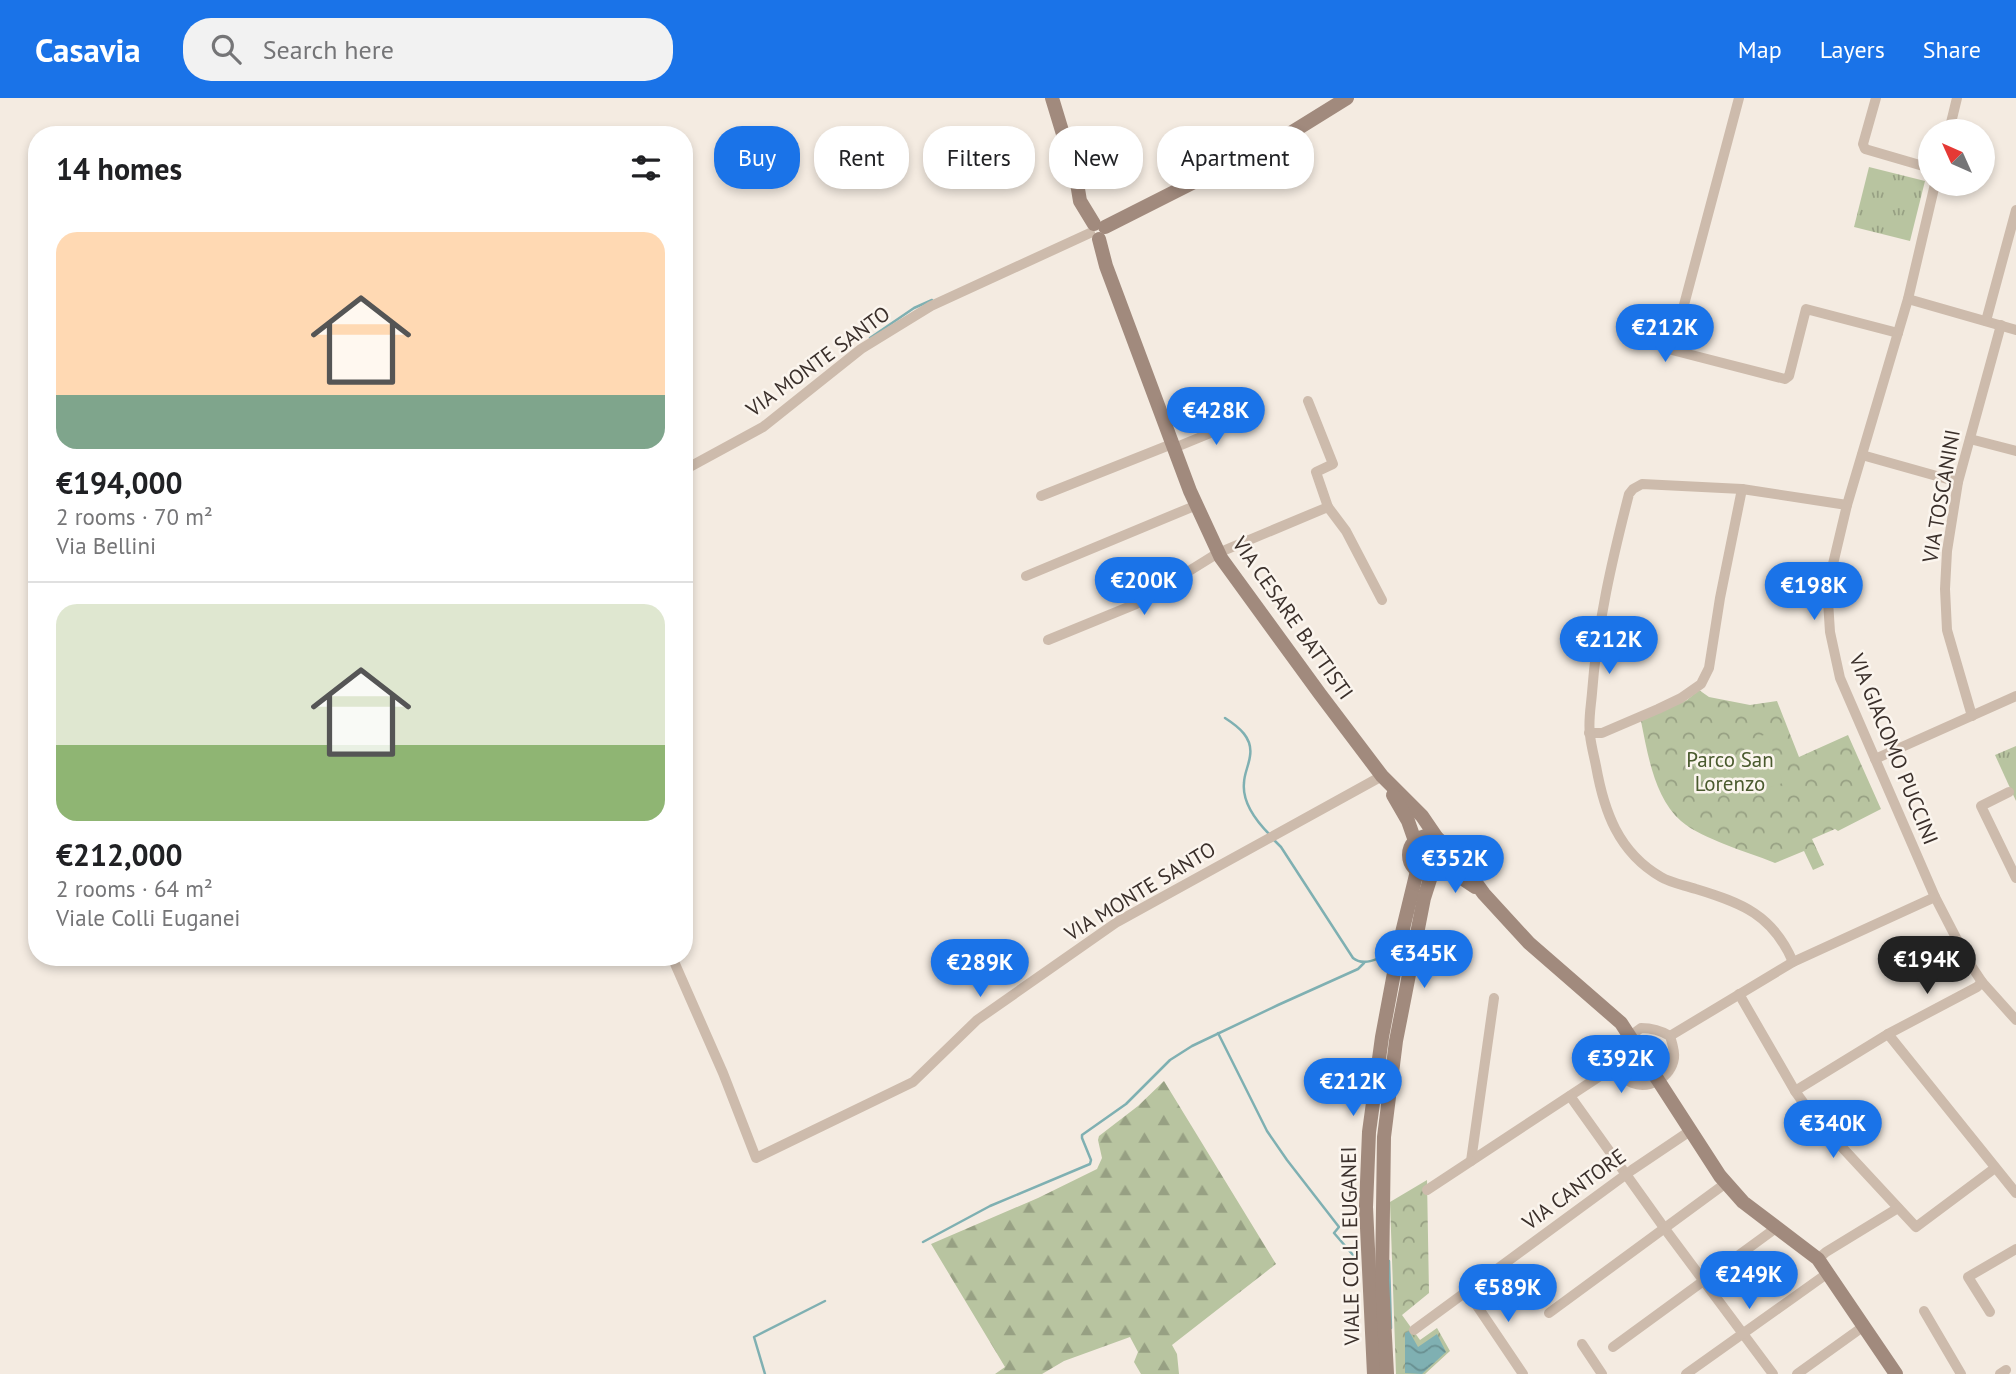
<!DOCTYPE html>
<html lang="en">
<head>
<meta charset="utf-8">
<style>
  :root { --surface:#fff; --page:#f2f2f2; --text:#202124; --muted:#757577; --line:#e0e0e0; --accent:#1a73e8 }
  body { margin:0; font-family:"PT Sans",sans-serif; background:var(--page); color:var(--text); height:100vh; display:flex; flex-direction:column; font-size:26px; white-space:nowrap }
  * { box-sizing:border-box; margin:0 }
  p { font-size:23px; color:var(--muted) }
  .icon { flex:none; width:38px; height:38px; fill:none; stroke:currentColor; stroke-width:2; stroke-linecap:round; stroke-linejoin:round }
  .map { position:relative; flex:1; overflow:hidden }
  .drawer { position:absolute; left:28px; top:28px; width:665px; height:840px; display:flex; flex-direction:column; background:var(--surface); border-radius:28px; box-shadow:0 4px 10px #0003 }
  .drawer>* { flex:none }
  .banner { position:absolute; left:714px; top:28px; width:665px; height:63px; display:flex; gap:14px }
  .needle { width:46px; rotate:315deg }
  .fabs { position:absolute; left:1918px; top:21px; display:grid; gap:14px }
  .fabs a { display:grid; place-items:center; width:77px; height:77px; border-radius:50%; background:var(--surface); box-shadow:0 4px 10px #0003; font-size:35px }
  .price { position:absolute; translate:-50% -60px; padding:0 16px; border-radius:24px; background:var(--accent); color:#fff; font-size:23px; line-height:46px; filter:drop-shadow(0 2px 4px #0008) }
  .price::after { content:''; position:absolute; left:50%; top:42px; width:21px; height:16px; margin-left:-10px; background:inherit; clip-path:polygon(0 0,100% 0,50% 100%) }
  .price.selected { background:#222; color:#fff }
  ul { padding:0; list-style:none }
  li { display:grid; align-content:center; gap:14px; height:371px; padding:0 28px }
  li+li { border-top:2px solid var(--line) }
  li span { display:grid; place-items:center; height:217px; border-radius:21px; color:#555 }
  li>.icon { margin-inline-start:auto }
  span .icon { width:126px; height:126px; fill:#fffc; stroke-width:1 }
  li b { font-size:30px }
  h2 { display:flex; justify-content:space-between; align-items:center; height:84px; padding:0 28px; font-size:30px }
  .tag { padding:0 24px; border-radius:28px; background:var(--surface); box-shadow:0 4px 10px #0003; font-size:24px; line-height:63px }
  .tag.selected { background:var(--accent); color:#fff }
  header { display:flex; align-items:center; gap:42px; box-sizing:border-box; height:98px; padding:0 35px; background:var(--accent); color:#fff }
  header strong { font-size:33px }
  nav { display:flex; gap:38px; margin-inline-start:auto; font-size:24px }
  .search { width:490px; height:63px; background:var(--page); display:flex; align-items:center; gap:18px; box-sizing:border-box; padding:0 24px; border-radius:28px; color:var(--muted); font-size:26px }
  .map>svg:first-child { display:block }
</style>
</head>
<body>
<header>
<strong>Casavia</strong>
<div class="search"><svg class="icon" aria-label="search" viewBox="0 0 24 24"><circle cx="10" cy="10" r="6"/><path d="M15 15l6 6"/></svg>Search here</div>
<nav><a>Map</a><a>Layers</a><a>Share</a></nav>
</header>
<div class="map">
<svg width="2016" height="1276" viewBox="0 0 2016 1276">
  <defs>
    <pattern id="grass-tufts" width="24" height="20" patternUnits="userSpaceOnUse" patternTransform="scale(1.75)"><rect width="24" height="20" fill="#b8c4a0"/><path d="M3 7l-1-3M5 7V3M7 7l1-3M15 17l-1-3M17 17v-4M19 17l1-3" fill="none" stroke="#97a083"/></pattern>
    <pattern id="forest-firs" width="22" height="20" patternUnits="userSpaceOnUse" patternTransform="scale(1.75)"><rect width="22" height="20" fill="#b8c4a0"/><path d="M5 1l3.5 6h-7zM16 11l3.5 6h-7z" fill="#97a083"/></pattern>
    <pattern id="park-crowns" width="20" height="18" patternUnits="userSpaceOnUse" patternTransform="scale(1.75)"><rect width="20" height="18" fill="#b8c4a0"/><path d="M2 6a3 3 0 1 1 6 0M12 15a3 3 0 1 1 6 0" fill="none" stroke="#97a083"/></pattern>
    <pattern id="water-waves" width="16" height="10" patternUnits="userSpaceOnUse" patternTransform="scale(1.75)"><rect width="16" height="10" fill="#7fb0b2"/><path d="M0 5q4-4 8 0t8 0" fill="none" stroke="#699091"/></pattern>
  </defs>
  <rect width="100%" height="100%" fill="#f4ebe1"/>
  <g fill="url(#grass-tufts)">
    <path d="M1869,69L1925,83L1910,143L1854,129Z"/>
    <path d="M2016,648V703L1995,657Z"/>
    <circle cx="1427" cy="757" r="14"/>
  </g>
  <path fill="url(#forest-firs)" d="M1164,983L1276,1166L1172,1247L1177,1256L1179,1276H1141L1134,1264L1138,1254L1130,1239L1064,1263L1042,1276H995L1005,1269L931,1146L1038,1100L1097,1071L1102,1060L1098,1042L1099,1038L1138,1008Z"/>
  <g fill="url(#park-crowns)">
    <path d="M1699,592L1709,599L1750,607L1777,603L1799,659L1848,637L1881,711L1838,733L1835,731L1812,741L1824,767L1813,772L1804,753L1775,765C1758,758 1741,753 1724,746C1710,740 1692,733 1681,723C1654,699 1648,657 1641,623L1687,602Z"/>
    <path d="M1427,1082L1429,1195L1402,1217L1420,1242L1437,1230L1450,1253L1425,1276H1396L1390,1104Z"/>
  </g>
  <path fill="#b8c4a0" d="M1767,636L1783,685L1758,693L1742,644Z"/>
  <path fill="url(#water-waves)" d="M1409,1233L1418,1249L1437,1236L1446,1254L1422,1276L1405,1275V1235Z"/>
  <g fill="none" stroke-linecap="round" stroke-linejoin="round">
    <g stroke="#7fb0b2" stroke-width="2.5">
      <path d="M870,240L914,210L932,202"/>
      <path d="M1225,620C1239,629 1253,640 1250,658C1249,667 1244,676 1244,685C1242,704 1257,724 1270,737"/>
      <path d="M1274,742L1281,749L1353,860C1364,869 1378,860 1390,856"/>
      <path d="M1218,935L1267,1033L1287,1062L1339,1129L1334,1135L1353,1157"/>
      <path d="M923,1144L990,1108L1090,1066L1091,1062L1082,1040V1037L1126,1006L1170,962L1192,948L1278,907L1358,871L1364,865"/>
      <path d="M1389,1163L1391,1230"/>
      <path d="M765,1276L754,1239L825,1203"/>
    </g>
    <g stroke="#cdbbac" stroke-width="10">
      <path d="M1739,0L1672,252L1785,281L1789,278L1806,211L1898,235"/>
      <path d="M1876,0L1863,46L1865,51L1930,70"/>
      <path d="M1949,33L1957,0"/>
      <path d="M1935,86L1908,201L1847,407L1833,466L1828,503L1830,534L1840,580L1935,799L1968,863L1982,884L2016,922"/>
      <path d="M1908,201L2016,232"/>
      <path d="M1986,223L2016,112"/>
      <path d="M1308,303L1333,366L1316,374L1328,409"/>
      <path d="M1970,341L2016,353"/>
      <path d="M1174,350L1247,320"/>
      <path d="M1862,357L1958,384"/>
      <path d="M684,372L763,329L861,251L931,208L1090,135"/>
      <path d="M1041,398L1172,346"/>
      <path d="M1026,478L1197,407"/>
      <path d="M1048,542L1136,506L1218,455L1328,409L1346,433L1382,502"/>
      <path d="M1972,618L1947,532L1945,491L1947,453L1958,384L2001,227"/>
      <path d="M1589,635H1602L1658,611L1681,600L1701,586L1709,570L1720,500L1742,391"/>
      <path d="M1875,661L2016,598"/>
      <path d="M2009,694L1981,708L2016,780"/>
      <path d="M672,859L723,975L756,1060L913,984L977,922L1117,824L1382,678"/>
      <path d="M1793,864C1773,817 1742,805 1696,791C1684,787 1671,785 1661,779C1618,754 1604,713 1596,668C1594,658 1591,647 1590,637C1588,623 1591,608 1592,595C1597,527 1612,462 1629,396L1633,391L1642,386L1742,391L1847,407"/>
      <path d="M1739,896L1795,993L1812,1017L1916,1129L1995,1070"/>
      <path d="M1494,900L1471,1063L1600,978L1614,971"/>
      <path d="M1641,930C1652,930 1660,932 1670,938C1672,945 1675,953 1674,960C1671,979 1649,992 1632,985C1625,982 1620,976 1614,971C1618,948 1621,944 1641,930Z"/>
      <path d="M1888,936L2016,1095"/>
      <path d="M1670,938L1793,864L1935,799"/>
      <path d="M1795,993L1888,936L1977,889L1982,884"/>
      <path d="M1570,998L1665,1131L1773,1276"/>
      <path d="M1427,1092L1471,1063"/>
      <path d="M1818,1161L1826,1154L1898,1110"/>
      <path d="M1467,1193L1523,1276"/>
      <path d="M1924,1213L1961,1276"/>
      <path d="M1990,1214L1968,1179L2016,1151"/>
      <path d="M1549,1215L1726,1085"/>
      <path d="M1414,1232L1632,1072L1690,1033"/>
      <path d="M1582,1246L1602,1276"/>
      <path d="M1613,1249L1776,1130"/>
      <path d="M1686,1276L1828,1175"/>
      <path d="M1797,1276L1864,1228"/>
      <path d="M2000,1276L2006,1272"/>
    </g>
    <g stroke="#a18a7d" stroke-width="14">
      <path d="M1052,0L1076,79L1080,103L1094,126"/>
      <path d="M1105,129L1289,36L1347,0"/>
      <path d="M1099,141L1106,168L1190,393L1221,460L1320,596L1382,678L1422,718L1437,740"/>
      <path d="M1393,697L1408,723L1415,743"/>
      <circle cx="1428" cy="757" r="19"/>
      <path d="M1446,753L1465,770L1484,796L1529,845L1621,925L1720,1078L1743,1104L1818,1161L1896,1276"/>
      <path d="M1442,769L1457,777L1475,789"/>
      <path d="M1374,1276L1366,1109L1369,1034L1382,939L1400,843L1417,773"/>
      <path d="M1387,1276L1382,1183L1384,1039L1396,943L1424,800L1432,775"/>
    </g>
  </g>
  <g text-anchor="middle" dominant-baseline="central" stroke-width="5" stroke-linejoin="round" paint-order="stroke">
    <g font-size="21" fill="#3b302b" stroke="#fbf5ee">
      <text transform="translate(818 263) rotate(-36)">VIA MONTE SANTO</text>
      <text transform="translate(1941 398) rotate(-80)">VIA TOSCANINI</text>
      <text transform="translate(1293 520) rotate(55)">VIA CESARE BATTISTI</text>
      <text transform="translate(1894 651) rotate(68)">VIA GIACOMO PUCCINI</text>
      <text transform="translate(1140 793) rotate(-31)">VIA MONTE SANTO</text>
      <text transform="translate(1574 1091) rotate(-36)">VIA CANTORE</text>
      <text transform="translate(1350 1148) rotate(-91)">VIALE COLLI EUGANEI</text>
    </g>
    <g font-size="21" fill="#4a5a2e" stroke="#fbf5ee">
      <text x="1730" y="661">Parco San<tspan x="1730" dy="24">Lorenzo</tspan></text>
    </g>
  </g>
</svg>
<div class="fabs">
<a><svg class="needle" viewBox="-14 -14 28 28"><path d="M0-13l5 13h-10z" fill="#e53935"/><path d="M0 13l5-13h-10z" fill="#757577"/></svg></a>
</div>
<b class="price" style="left:1665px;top:266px">€212K</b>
<b class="price" style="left:1216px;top:349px">€428K</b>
<b class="price" style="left:1144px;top:519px">€200K</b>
<b class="price" style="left:1814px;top:524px">€198K</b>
<b class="price" style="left:1609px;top:578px">€212K</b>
<b class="price" style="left:1455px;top:797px">€352K</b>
<b class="price" style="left:1424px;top:892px">€345K</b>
<b class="price selected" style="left:1927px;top:898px">€194K</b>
<b class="price" style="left:980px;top:901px">€289K</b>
<b class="price" style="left:1621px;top:997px">€392K</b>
<b class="price" style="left:1353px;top:1020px">€212K</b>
<b class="price" style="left:1833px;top:1062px">€340K</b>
<b class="price" style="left:1749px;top:1213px">€249K</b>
<b class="price" style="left:1508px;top:1226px">€589K</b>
<div class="banner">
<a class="tag selected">Buy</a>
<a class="tag">Rent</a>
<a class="tag">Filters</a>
<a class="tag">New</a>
<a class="tag">Apartment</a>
</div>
<section class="drawer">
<h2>14 homes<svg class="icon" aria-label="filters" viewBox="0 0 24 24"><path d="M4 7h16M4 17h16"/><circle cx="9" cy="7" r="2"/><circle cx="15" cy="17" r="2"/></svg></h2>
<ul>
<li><span style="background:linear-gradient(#ffd9b3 75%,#7fa58c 0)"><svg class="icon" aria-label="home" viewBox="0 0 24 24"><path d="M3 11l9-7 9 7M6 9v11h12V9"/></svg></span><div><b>€194,000</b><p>2 rooms · 70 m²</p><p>Via Bellini</p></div></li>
<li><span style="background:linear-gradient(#dfe7d0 65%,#8fb573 0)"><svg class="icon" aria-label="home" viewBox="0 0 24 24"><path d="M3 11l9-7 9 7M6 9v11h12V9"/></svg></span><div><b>€212,000</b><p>2 rooms · 64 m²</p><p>Viale Colli Euganei</p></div></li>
</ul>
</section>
</div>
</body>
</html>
